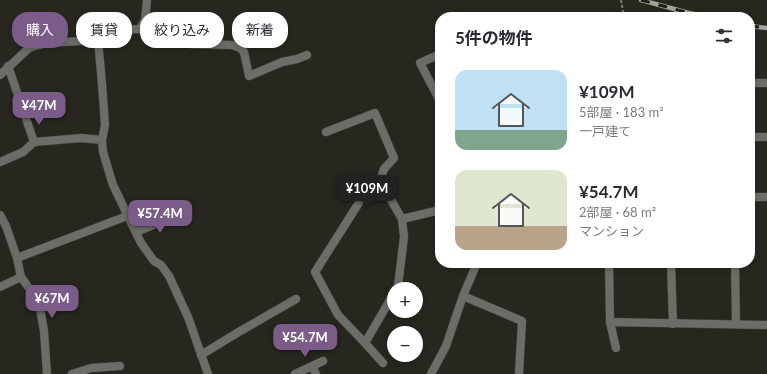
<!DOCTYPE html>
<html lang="ja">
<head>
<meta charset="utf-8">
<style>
  :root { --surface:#fff; --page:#f7f7f7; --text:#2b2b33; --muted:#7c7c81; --accent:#7b5c89 }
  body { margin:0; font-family:Lato,"Noto Sans JP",sans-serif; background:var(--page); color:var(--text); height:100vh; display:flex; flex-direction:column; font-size:15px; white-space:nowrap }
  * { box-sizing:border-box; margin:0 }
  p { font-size:13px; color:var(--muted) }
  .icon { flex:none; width:22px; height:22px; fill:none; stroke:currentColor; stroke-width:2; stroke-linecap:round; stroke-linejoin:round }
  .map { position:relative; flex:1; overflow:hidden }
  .sheet { position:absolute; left:435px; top:12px; width:320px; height:256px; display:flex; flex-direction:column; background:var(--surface); border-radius:16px; box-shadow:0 2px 6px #0003 }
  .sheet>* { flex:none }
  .banner { position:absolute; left:12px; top:12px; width:363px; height:36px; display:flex; gap:8px }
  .fabs { position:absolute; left:387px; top:282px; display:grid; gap:8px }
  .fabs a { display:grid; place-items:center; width:36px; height:36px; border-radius:50%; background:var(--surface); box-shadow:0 2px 6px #0003; font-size:20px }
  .price { position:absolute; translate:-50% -34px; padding:0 9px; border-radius:8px; background:var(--accent); color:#fff; font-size:13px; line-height:26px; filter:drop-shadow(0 1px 2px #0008) }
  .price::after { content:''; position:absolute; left:50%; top:24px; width:12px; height:9px; margin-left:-6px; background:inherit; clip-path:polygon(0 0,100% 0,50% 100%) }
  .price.on { background:#222; color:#fff }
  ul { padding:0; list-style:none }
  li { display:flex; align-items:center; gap:12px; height:100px; padding:0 20px }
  li span { display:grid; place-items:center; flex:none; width:112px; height:80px; border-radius:12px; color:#555 }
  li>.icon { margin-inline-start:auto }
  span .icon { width:48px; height:48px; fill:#fffc; stroke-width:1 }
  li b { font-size:17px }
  h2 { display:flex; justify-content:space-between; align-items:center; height:48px; padding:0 20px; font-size:17px }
  .tag { padding:0 14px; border-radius:16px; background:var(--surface); box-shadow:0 2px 6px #0003; font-size:14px; line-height:36px }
  .tag.on { background:var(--accent); color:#fff }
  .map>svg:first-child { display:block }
</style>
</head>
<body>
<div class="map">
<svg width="767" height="374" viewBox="0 0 767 374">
  <rect width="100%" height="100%" fill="#272720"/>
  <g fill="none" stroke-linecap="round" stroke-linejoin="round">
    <g stroke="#44443d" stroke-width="9">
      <g id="minor">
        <path d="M140,29L148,31L162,39L168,41L190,44L232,45L240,48L244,52L249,76L282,62L297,59L307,55"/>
        <path d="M98,40L102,84L105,125L102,140L103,152L113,185L141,243L154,261L161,265L169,276L188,317L208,374"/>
        <path d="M440,54L420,63L440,101"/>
        <path d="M8,66L34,142L81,138L102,140"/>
        <path d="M0,75L29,48L38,45L47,43L98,40L104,33L120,30L140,29L145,20L147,0"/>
        <path d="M750,83H767"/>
        <path d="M326,132L375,113L394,158L384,169L380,181L362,198L315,272L338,315L365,343L394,293"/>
        <path d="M750,137H767"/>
        <path d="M0,162L23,152L34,142"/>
        <path d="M380,181L402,219"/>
        <path d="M750,197H767"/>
        <path d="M0,215L6,226L17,258L21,277L39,302L44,331L47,374"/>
        <path d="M136,232L163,221L167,215"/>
        <path d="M17,258L127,216"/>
        <path d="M477,263L463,296L522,321L519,374"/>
        <path d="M609,263L610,322L616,348"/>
        <path d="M671,263L673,324"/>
        <path d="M735,263L736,324"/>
        <path d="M0,287L21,277"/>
        <path d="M396,289L398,286L404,237L402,219L440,210"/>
        <path d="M610,322L767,325"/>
        <path d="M365,343L383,363"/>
        <path d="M201,355L237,333L296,299"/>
        <path d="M312,366L316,374"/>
        <path d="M72,374L91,368L120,366"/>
        <path d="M295,374L323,361"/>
        <path d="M431,374L446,346L463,296"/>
      </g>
    </g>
    <path stroke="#7b7b75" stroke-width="2" stroke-dasharray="3 2" stroke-linecap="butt" d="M621,0L624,17"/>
    <use href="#minor" stroke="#6c6c68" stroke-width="8"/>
    <g stroke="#a4a49f" stroke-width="4.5">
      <g id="rail">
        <path d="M641,0L689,13L708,17"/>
        <path d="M750,26L767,28"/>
      </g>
    </g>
    <use href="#rail" stroke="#1d1e17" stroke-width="3" stroke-dasharray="9" stroke-linecap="butt"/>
  </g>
</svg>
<div class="fabs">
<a>+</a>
<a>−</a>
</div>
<b class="price" style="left:39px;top:126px">¥47M</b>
<b class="price on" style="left:367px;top:209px">¥109M</b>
<b class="price" style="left:160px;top:234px">¥57.4M</b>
<b class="price" style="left:52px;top:319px">¥67M</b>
<b class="price" style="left:305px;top:358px">¥54.7M</b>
<div class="banner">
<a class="tag on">購入</a>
<a class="tag">賃貸</a>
<a class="tag">絞り込み</a>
<a class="tag">新着</a>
</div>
<section class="sheet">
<h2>5件の物件<svg class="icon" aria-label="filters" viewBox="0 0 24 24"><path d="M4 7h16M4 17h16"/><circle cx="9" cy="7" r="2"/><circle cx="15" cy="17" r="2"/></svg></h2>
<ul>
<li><span style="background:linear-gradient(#bfe0f5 75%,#7fa58c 0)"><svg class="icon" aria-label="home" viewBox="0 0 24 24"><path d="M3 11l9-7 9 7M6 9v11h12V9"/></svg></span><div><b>¥109M</b><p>5部屋 · 183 m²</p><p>一戸建て</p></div></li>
<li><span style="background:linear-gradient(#dfe7d0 70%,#b9a48a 0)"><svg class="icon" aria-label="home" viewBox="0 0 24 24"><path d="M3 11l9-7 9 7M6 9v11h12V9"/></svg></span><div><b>¥54.7M</b><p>2部屋 · 68 m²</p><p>マンション</p></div></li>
</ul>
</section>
</div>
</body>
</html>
